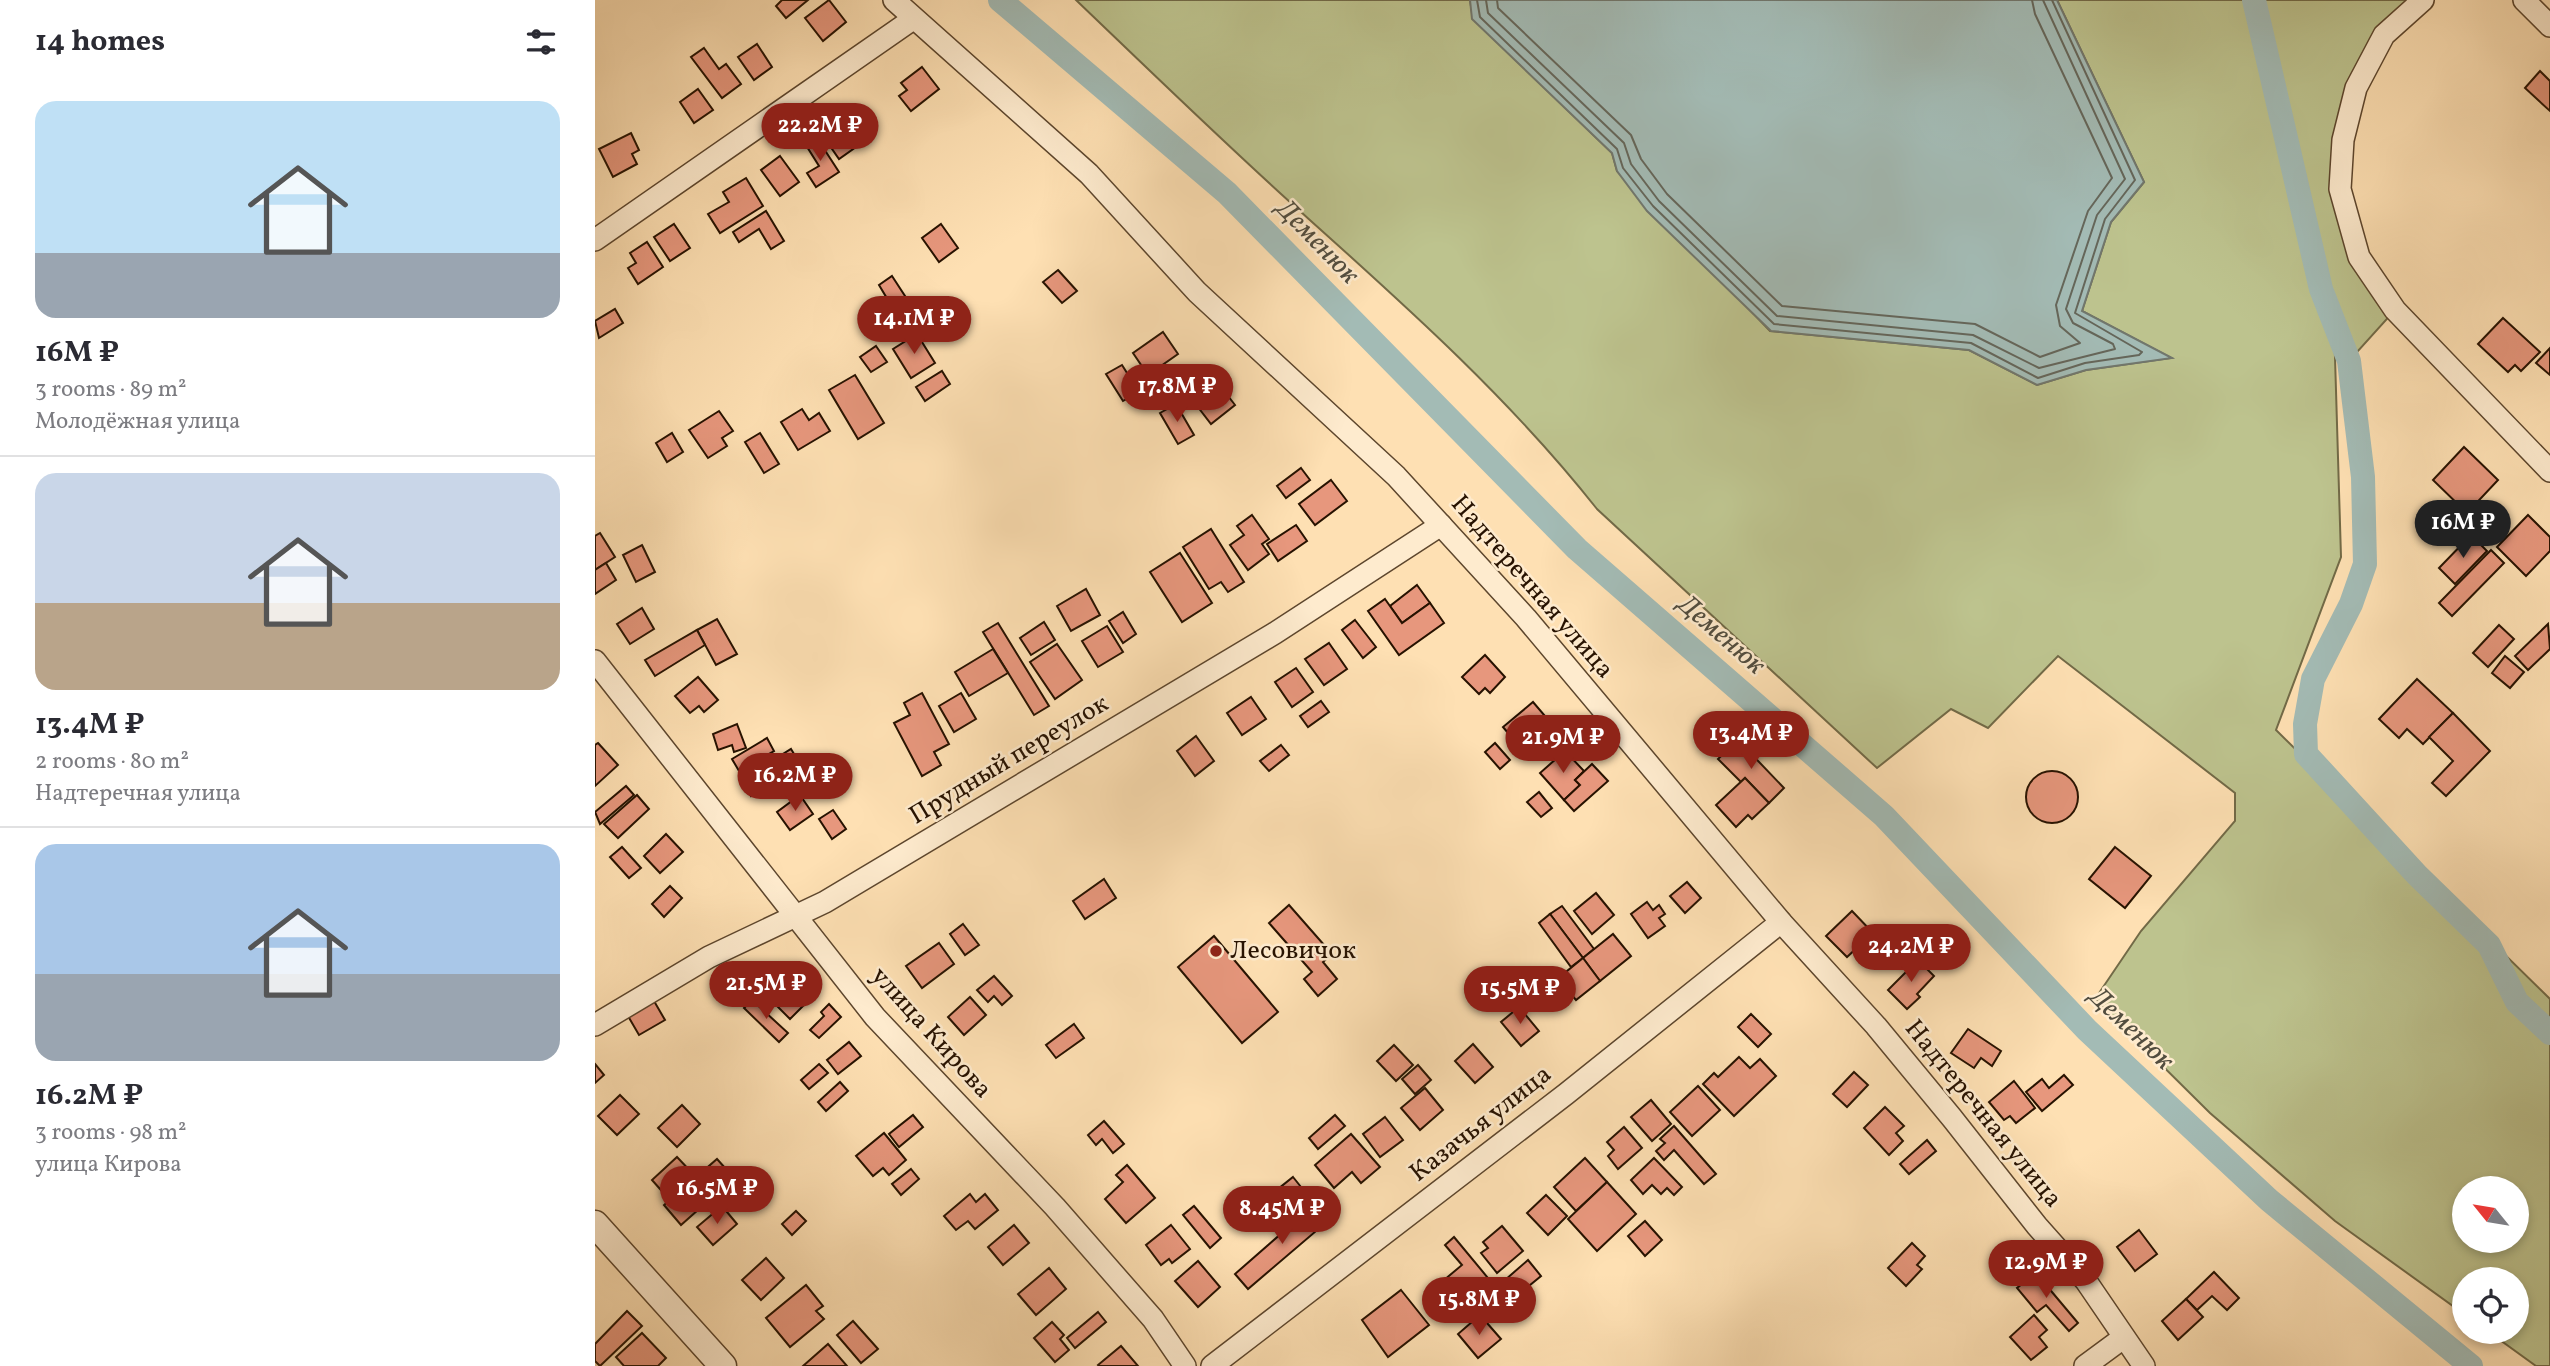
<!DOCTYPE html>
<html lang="en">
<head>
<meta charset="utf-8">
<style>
  :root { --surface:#fff; --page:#f7f7f7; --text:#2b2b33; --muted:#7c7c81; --line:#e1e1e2; --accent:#8f2418 }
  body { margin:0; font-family:Vollkorn,serif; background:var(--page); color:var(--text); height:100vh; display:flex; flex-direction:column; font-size:26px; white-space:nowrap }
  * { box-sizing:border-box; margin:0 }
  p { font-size:23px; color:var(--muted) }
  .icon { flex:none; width:38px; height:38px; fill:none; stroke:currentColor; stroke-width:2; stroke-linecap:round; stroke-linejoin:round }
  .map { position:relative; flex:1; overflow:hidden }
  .sheet { display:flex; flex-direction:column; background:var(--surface); width:595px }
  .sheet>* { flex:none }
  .needle { width:46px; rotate:300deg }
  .controls { position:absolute; left:1857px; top:1176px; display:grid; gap:14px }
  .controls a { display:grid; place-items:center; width:77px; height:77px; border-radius:50%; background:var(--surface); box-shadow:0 4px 10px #0003; font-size:35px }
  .price { position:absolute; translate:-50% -60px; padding:0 16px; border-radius:24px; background:var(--accent); color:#fff; font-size:23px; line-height:46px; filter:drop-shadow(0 2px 4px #0008) }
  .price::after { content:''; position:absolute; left:50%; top:42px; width:21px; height:16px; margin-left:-10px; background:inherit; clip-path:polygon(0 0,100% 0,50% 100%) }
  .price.current { background:#222; color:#fff }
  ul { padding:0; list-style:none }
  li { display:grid; align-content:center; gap:14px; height:371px; padding:0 35px }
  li+li { border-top:2px solid var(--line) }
  li span { display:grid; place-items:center; height:217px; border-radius:21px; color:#555 }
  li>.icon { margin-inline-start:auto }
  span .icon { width:126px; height:126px; fill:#fffc; stroke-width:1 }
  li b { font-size:30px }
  h2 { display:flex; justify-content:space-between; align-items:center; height:84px; padding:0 35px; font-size:30px }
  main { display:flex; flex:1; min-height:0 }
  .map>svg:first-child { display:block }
</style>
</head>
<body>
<main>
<section class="sheet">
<h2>14 homes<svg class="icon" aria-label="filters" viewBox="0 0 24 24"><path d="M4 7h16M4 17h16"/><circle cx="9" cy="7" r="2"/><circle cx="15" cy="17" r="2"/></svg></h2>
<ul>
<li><span style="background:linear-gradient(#bfe0f5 70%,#9aa5b1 0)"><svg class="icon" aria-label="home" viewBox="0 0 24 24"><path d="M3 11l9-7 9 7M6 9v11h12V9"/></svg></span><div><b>16M ₽</b><p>3 rooms · 89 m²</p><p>Молодёжная улица</p></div></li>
<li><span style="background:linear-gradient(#c9d6e8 60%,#b9a48a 0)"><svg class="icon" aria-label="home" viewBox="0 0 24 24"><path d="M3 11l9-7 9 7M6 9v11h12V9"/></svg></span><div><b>13.4M ₽</b><p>2 rooms · 80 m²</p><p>Надтеречная улица</p></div></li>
<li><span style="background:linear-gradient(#a9c7e8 60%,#9aa5b1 0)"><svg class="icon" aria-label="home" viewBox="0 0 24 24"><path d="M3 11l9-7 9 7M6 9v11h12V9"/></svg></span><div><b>16.2M ₽</b><p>3 rooms · 98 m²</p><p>улица Кирова</p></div></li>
</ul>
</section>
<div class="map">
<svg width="1955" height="1366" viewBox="0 0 1955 1366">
  <rect width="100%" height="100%" fill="#fee0b3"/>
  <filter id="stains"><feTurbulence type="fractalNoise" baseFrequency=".00286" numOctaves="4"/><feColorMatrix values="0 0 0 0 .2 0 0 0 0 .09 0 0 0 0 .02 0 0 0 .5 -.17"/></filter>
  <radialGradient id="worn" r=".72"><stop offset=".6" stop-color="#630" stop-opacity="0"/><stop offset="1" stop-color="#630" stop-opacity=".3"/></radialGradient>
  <path fill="#bdc38e" stroke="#726a47" stroke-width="2" fill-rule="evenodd" d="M481,0H875L878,19L1017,153L1022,171L1175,331L1374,350L1442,385L1491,370L1576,358L1487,311L1516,222L1549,182L1462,0H1828L1789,35L1748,140L1764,257L1800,310L1754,361L1739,324L1746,557L1681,730L1955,999V1366H1941L1894,1332H1922V1279H1869V1314L1740,1221L1615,1113L1500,999L1546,931L1640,821V793L1463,656L1393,728L1356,709L1282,768L1002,509C912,395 804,300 696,203C623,137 552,68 481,0ZM1869,1188H1922V1241H1869Z"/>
  <path fill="#a3bbb5" stroke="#71776d" stroke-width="2" d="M875,0H1462L1549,182L1516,222L1487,311L1577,358L1491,370L1442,385L1374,350L1176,331L1052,211L1022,171L1017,153L877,19Z"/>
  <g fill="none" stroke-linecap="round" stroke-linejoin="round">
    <g stroke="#65665a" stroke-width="2">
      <path d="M882,0L885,17L1022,149L1028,168L1058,206L1179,324L1376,343L1443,378L1490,363L1544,355L1547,352L1480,313L1510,219L1540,180L1457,0"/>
      <path d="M891,0L893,13L1029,143L1036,164L1064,201L1182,316L1378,335L1444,368L1520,349L1518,344L1478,323L1471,309L1502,215L1530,179L1448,0"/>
      <path d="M902,0L903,8L1036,135L1046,159L1072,194L1187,306L1380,324L1445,357L1485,343L1465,326L1461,305L1493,211L1517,178L1440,14L1437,0"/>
    </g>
    <g stroke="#a3bbb5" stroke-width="24">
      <path d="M405,0L632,193L982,549L1289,816L1492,1030L1674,1200L1876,1366"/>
      <path d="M1659,0L1726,289L1754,361L1768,477L1770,564L1756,604L1718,679L1710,724L1711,754L1822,875L1894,945L1922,1002L1955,1033"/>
    </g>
  </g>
  <g fill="#e7977d" stroke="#271200" stroke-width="2">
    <path d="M187,0H213L191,18L181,6Z"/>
    <path d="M234,0L251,22L228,41L210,18Z"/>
    <path d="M162,44L177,67L159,80L143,57Z"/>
    <path d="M109,48L124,69L131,64L146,84L127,98L96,57Z"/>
    <path d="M327,67L344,89L316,111L304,96L312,90L306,83Z"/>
    <path d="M1945,71L1955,81V111L1930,88Z"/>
    <path d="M103,89L118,110L99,123L85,102Z"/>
    <path d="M243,121L261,147L244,159L226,133Z"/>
    <path d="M36,133L44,150L37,154L42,164L18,177L4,149Z"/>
    <path d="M220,135L244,172L221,187L212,173L224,166L209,142Z"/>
    <path d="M185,156L204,182L185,196L166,170Z"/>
    <path d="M151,178L168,206L125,233L113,214L134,202L128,192Z"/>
    <path d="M171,211L189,241L176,249L164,229L144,242L138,232Z"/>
    <path d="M79,224L95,248L75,261L59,237Z"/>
    <path d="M346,224L363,248L344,262L327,238Z"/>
    <path d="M52,242L68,267L43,284L33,268L41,263L35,253Z"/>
    <path d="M463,270L482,291L467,303L448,282Z"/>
    <path d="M297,276L310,296L296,305L284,285Z"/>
    <path d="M337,306L351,327L336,337L322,317Z"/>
    <path d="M20,309L28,323L4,338L0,321Z"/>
    <path d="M1908,318L1945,352L1926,371L1920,365L1913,372L1883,344Z"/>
    <path d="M568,332L583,354L553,375L538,353Z"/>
    <path d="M322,334L340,363L316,378L298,349Z"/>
    <path d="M281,346L292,362L276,372L265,357Z"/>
    <path d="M1955,348V375L1941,363Z"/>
    <path d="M527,365L544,392L528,401L511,374Z"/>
    <path d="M347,371L355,384L330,401L321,387Z"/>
    <path d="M260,375L289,423L263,439L234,390Z"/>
    <path d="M620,379L640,405L616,424L596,398Z"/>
    <path d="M581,404L599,435L583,444L565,413Z"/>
    <path d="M207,409L214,420L224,413L235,431L203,450L186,422Z"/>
    <path d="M124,411L138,431L127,438L132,446L113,458L94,430Z"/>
    <path d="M77,433L88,452L72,462L61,443Z"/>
    <path d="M165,433L184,464L169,473L150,442Z"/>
    <path d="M1869,447L1903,480L1872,513L1838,480Z"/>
    <path d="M706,468L715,480L691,498L682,486Z"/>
    <path d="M736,480L752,501L720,525L704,504Z"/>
    <path d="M657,515L674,539L667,544L674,554L653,570L635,545L649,535L642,526Z"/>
    <path d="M1933,515L1955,537V551L1931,576L1902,547Z"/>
    <path d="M701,525L712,541L683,561L672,544Z"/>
    <path d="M616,529L649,582L633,592L626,582L614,589L588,547Z"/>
    <path d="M5,533L20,557L0,570V536Z"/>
    <path d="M1876,535L1892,551L1860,584L1844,568Z"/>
    <path d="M47,545L60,572L41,582L28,555Z"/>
    <path d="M1896,550L1909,563L1857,616L1844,603Z"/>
    <path d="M585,553L617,603L587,622L555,572Z"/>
    <path d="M11,563L21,580L0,594V570Z"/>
    <path d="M822,585L835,603L807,623L795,606Z"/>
    <path d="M491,589L505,615L476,631L462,606Z"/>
    <path d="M790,599L807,623L835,603L849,623L804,655L773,611Z"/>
    <path d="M47,608L59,629L35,644L22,624Z"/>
    <path d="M528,612L541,634L528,643L514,621Z"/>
    <path d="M122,619L142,654L121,665L102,630Z"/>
    <path d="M760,620L781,647L768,658L747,630Z"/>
    <path d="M449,622L460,640L436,655L425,638Z"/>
    <path d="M403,623L454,706L439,715L388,632Z"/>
    <path d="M1953,624L1955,649L1933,670L1920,656Z"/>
    <path d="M1904,625L1919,639L1893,667L1878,653Z"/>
    <path d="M512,626L528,652L503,667L487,641Z"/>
    <path d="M102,630L110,645L60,676L50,660Z"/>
    <path d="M734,643L752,669L729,685L710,659Z"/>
    <path d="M462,644L487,680L460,699L435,662Z"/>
    <path d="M398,649L413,673L374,696L360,672Z"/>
    <path d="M890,655L910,677L895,693L890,688L884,694L867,677Z"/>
    <path d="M1910,656L1929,672L1915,688L1897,673Z"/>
    <path d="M701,668L718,692L697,707L680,682Z"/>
    <path d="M103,677L123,700L109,712L104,706L95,713L80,696Z"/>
    <path d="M1822,679L1858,713L1828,744L1812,729L1804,738L1784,719Z"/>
    <path d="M327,693L354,744L339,752L346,765L327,776L299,723L315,715L309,703Z"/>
    <path d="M366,693L381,719L359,732L344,706Z"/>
    <path d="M656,697L671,719L647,735L632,713Z"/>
    <path d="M726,701L734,712L713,727L705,716Z"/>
    <path d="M938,702L956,723L944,732L948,738L930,753L908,727Z"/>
    <path d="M1858,713L1895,751L1851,796L1837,783L1858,761L1834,737Z"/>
    <path d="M142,724L151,748L139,752L137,745L123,750L118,734Z"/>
    <path d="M601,736L619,761L600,776L582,751Z"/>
    <path d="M172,738L179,751L144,771L137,759Z"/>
    <path d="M1143,740L1189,788L1174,803L1150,778L1146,782L1123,759Z"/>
    <path d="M3,743L23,765L0,786V745Z"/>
    <path d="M900,743L915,760L905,769L890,752Z"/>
    <path d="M686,745L694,755L674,771L665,761Z"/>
    <path d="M196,749L210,772L197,780L183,757Z"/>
    <path d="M970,751L989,771L980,780L985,785L969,800L945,773Z"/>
    <path d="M169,763L185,788L171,797L166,789L156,796L145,778Z"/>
    <path d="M997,764L1013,781L979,811L969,800L985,785L980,780Z"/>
    <circle cx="1457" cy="797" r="26"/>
    <path d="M1150,778L1174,803L1157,819L1153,815L1141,827L1121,805Z"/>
    <path d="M31,786L39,795L5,824L0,812Z"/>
    <path d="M944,792L957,808L946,817L932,802Z"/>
    <path d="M42,795L54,809L23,838L9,824Z"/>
    <path d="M205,795L218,814L195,830L182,812Z"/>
    <path d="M238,810L251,829L237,839L224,819Z"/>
    <path d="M71,834L88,852L65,873L49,856Z"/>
    <path d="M27,847L46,868L34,878L15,857Z"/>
    <path d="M1520,847L1556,876L1530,908L1494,879Z"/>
    <path d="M509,879L521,898L490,919L478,901Z"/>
    <path d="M1092,882L1106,898L1090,913L1075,896Z"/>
    <path d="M75,886L87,898L69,917L57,904Z"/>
    <path d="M1001,893L1019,915L997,934L979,911Z"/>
    <path d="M1052,902L1058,910L1064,905L1070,914L1064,918L1070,926L1053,938L1036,914Z"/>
    <path d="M694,905L737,954L728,962L742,979L723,996L709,979L717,972L674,923Z"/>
    <path d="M967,906L999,949L988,958L955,914Z"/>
    <path d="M1257,911L1278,933L1252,957L1231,936Z"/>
    <path d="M955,914L988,958L976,967L944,923Z"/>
    <path d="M368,924L384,945L370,955L355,934Z"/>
    <path d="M1018,934L1036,956L1005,981L988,958Z"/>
    <path d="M619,936L683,1012L647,1043L583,967Z"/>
    <path d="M344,943L359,964L327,988L311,966Z"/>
    <path d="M988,958L1005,981L981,1000L976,994L967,1000L955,985Z"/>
    <path d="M1323,960L1339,976L1322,994L1325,997L1312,1009L1293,990Z"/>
    <path d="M399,976L417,996L407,1005L399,996L393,1002L382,990Z"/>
    <path d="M201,984L216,998L195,1019L181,1005Z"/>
    <path d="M375,997L391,1015L369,1035L353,1017Z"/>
    <path d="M157,1000L193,1033L184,1042L149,1008Z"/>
    <path d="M59,1001L70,1020L44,1035L33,1016Z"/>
    <path d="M234,1004L246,1017L224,1038L215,1030L229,1016L226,1012Z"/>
    <path d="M924,1007L944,1031L926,1046L906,1022Z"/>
    <path d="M1156,1014L1176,1034L1163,1047L1143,1027Z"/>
    <path d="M479,1024L489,1038L461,1058L451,1045Z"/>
    <path d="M1373,1029L1406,1051L1397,1066L1386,1058L1379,1068L1356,1053Z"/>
    <path d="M254,1042L266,1056L243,1074L232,1060Z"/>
    <path d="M878,1044L898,1067L880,1083L860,1061Z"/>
    <path d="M799,1045L818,1065L801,1081L782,1061Z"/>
    <path d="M1144,1057L1155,1068L1165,1059L1181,1076L1139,1116L1108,1084L1119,1073L1123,1077Z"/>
    <path d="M0,1064L9,1075L0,1083Z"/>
    <path d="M224,1064L233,1073L214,1089L206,1080Z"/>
    <path d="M823,1065L836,1080L820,1094L807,1079Z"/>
    <path d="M1259,1072L1273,1085L1252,1107L1238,1094Z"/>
    <path d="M1469,1075L1478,1085L1447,1111L1431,1092L1447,1079L1454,1088Z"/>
    <path d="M1419,1081L1440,1108L1421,1123L1415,1116L1409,1120L1394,1102Z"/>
    <path d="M245,1082L253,1091L231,1111L223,1102Z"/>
    <path d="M1103,1086L1125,1110L1097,1136L1075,1112Z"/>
    <path d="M830,1088L848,1110L825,1130L806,1108Z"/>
    <path d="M25,1095L44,1114L22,1135L3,1116Z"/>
    <path d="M1056,1100L1076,1124L1057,1141L1036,1117Z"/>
    <path d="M87,1105L105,1124L82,1147L63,1128Z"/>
    <path d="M1290,1107L1309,1126L1301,1133L1308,1141L1294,1155L1269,1128Z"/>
    <path d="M318,1115L328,1127L304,1147L294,1134Z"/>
    <path d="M740,1115L750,1126L723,1149L714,1138Z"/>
    <path d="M790,1117L808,1140L785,1157L768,1134Z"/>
    <path d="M509,1121L529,1144L518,1153L507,1139L501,1145L493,1135Z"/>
    <path d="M1079,1126L1121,1174L1109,1184L1079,1150L1069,1160L1061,1151L1070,1143L1065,1139Z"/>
    <path d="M1029,1127L1047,1148L1023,1169L1013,1156L1019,1150L1012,1142Z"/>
    <path d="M289,1133L311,1160L294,1175L288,1168L278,1176L261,1156Z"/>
    <path d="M756,1134L785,1167L766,1183L757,1172L739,1188L720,1165Z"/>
    <path d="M1332,1140L1341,1151L1314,1174L1305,1164Z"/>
    <path d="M82,1157L99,1175L73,1198L57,1180Z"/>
    <path d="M990,1158L1012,1182L981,1211L959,1187Z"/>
    <path d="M1059,1158L1087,1187L1079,1195L1072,1188L1066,1194L1057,1185L1048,1194L1036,1180Z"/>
    <path d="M122,1159L139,1178L86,1225L69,1205Z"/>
    <path d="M532,1165L560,1198L531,1223L510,1199L528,1182L521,1175Z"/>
    <path d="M316,1169L324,1179L306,1195L297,1184Z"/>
    <path d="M698,1177L718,1202L710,1208L699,1194L671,1216L663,1205Z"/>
    <path d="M1012,1182L1041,1214L1002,1251L973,1219Z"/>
    <path d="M375,1194L381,1202L390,1194L403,1210L380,1229L373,1221L361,1230L349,1216Z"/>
    <path d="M951,1195L972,1216L953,1235L932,1213Z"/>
    <path d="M720,1204L734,1220L653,1289L640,1274Z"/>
    <path d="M127,1206L142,1224L118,1245L102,1227Z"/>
    <path d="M599,1206L626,1238L615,1248L588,1215Z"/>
    <path d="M201,1211L211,1221L197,1235L187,1224Z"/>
    <path d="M1050,1221L1067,1240L1050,1256L1033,1236Z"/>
    <path d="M419,1225L434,1243L408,1265L393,1247Z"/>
    <path d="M576,1225L595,1249L577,1263L574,1259L566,1265L551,1245Z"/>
    <path d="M907,1226L928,1251L902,1273L886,1253L893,1248L888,1242Z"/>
    <path d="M1544,1230L1562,1254L1540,1271L1522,1247Z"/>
    <path d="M859,1237L893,1278L860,1305L843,1285L867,1265L850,1245Z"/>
    <path d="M1317,1243L1330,1256L1322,1265L1327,1269L1311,1286L1293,1268Z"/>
    <path d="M171,1258L189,1278L166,1300L147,1280Z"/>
    <path d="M933,1260L946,1276L923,1295L910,1280Z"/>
    <path d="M603,1261L625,1287L603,1307L580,1281Z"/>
    <path d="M454,1268L471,1289L441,1315L423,1294Z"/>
    <path d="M1619,1272L1644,1298L1632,1310L1617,1296L1602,1310L1591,1299Z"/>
    <path d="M1441,1273L1483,1323L1474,1331L1451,1305L1442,1312L1422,1288Z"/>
    <path d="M211,1285L228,1306L221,1311L229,1319L195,1347L171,1318Z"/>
    <path d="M806,1290L834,1325L793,1357L767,1320Z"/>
    <path d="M1591,1299L1608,1317L1583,1340L1567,1321Z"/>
    <path d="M32,1311L47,1326L5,1366L0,1361V1344Z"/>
    <path d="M503,1312L511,1322L480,1348L472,1338Z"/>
    <path d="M885,1315L906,1339L883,1358L863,1334Z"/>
    <path d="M1439,1315L1452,1330L1444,1337L1452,1347L1436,1360L1415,1337Z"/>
    <path d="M258,1321L283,1349L266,1363L242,1335Z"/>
    <path d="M457,1322L469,1335L465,1339L474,1350L460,1362L439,1338Z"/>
    <path d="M47,1333L71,1358L63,1366H29L21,1357Z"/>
    <path d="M233,1344L252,1366H208Z"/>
    <path d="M526,1346L543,1366H504L503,1365Z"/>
  </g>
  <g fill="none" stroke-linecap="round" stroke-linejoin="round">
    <g stroke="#5d462d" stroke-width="24">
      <g id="minor">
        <path d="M299,0L494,174L602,292L801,476L931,618L1186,922L1281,1026L1357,1118L1442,1226L1491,1281L1549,1366"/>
        <path d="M1828,0L1789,35L1761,88L1748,140L1745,189L1764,257L1800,310L1955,471"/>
        <path d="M1929,0L1955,26"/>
        <path d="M0,240L318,19"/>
        <path d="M0,661L280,1017L460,1207L558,1319L590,1366"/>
        <path d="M0,1025L114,957L230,902L680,633L846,525"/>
        <path d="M617,1366L971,1094L1186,922"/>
        <path d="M1490,1366L1528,1338"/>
      </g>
    </g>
    <g stroke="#5d462d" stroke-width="29">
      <path id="tertiary" d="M0,1224L128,1366"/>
    </g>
    <use href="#minor" stroke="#feebce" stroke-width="21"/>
    <use href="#tertiary" stroke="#feebce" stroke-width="26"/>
  </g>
  <circle fill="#8f2418" stroke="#feebce" stroke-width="2.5" cx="621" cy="951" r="7"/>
  <g text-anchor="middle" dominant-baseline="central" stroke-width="5" stroke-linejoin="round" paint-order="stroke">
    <g font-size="26" fill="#271200" stroke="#feebce">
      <text transform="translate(937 587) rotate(49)">Надтеречная улица</text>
      <text transform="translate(414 760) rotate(-31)">Прудный переулок</text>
      <text transform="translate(336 1033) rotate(48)">улица Кирова</text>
      <text transform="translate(1388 1114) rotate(51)">Надтеречная улица</text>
      <text transform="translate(886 1124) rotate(-38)">Казачья улица</text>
    </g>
    <g font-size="26" fill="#271200" stroke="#feebce" text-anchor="start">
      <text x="635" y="951">Лесовичок</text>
    </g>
    <g font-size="28" font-style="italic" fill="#524d3f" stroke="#feebce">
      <text transform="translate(722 242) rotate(46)">Деменюк</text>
      <text transform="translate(1126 635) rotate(41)">Деменюк</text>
      <text transform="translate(1536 1029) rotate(44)">Деменюк</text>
    </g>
  </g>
  <rect width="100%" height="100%" filter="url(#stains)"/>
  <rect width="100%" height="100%" fill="url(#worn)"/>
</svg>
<div class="controls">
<a><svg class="needle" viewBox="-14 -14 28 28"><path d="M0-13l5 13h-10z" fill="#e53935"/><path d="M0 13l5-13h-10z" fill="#7c7c81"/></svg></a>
<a><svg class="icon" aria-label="locate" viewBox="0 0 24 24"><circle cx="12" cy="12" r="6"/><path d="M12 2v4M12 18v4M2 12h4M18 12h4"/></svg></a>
</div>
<b class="price" style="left:225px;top:163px">22.2M ₽</b>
<b class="price" style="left:319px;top:356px">14.1M ₽</b>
<b class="price" style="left:582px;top:424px">17.8M ₽</b>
<b class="price current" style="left:1868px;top:560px">16M ₽</b>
<b class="price" style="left:1156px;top:771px">13.4M ₽</b>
<b class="price" style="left:968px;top:775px">21.9M ₽</b>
<b class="price" style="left:200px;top:813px">16.2M ₽</b>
<b class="price" style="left:1316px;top:984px">24.2M ₽</b>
<b class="price" style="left:171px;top:1021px">21.5M ₽</b>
<b class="price" style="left:925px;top:1026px">15.5M ₽</b>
<b class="price" style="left:122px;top:1226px">16.5M ₽</b>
<b class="price" style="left:687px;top:1246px">8.45M ₽</b>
<b class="price" style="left:1451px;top:1300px">12.9M ₽</b>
<b class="price" style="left:884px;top:1337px">15.8M ₽</b>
</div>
</main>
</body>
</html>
